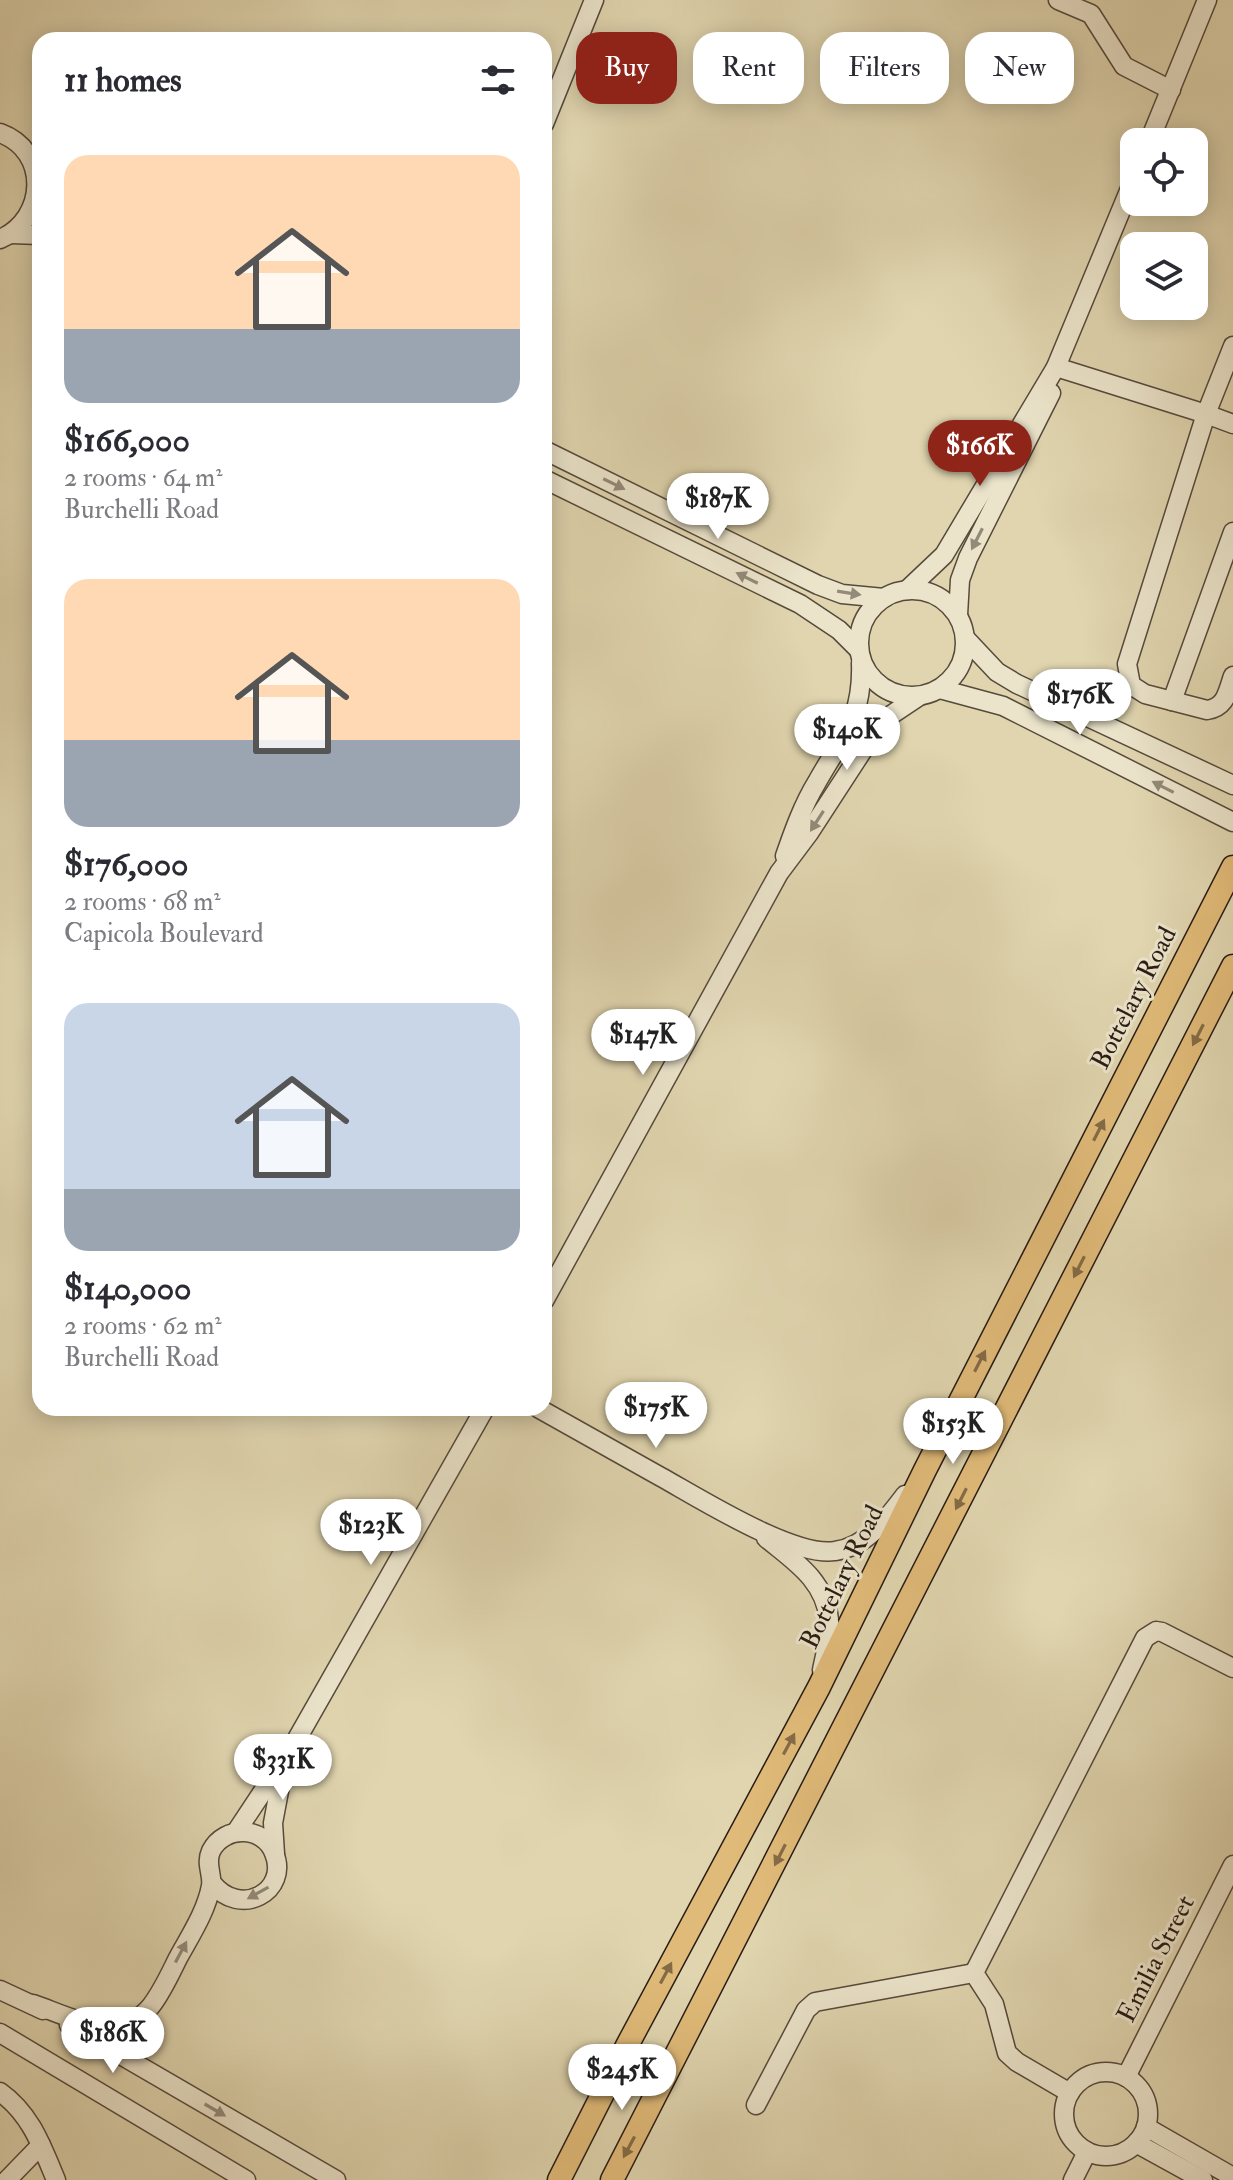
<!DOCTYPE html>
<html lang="en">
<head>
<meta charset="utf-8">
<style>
  :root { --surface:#fff; --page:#f7f7f7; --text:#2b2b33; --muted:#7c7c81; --accent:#8f2418 }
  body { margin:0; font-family:"IM FELL Double Pica",serif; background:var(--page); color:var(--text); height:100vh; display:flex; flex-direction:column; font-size:30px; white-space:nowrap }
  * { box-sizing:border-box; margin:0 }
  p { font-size:26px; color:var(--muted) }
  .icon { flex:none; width:44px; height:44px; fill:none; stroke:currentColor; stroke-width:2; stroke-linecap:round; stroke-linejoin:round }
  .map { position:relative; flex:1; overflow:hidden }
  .side { position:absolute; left:32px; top:32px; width:520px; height:1384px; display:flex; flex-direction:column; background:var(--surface); border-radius:24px; box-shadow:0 4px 20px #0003 }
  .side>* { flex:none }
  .guide { position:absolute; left:576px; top:32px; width:536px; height:72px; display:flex; gap:16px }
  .controls { position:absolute; left:1120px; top:128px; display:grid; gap:16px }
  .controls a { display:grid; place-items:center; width:88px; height:88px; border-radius:16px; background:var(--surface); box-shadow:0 4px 20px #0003; font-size:40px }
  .price { position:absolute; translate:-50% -68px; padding:0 18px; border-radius:28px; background:#fff; color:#222; font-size:26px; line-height:52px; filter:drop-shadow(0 2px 4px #0008) }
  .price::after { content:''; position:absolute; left:50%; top:48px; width:24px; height:18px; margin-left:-12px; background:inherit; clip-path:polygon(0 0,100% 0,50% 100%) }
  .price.current { background:var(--accent); color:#fff }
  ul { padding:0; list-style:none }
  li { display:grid; align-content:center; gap:16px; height:424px; padding:0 32px }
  li span { display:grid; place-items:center; height:248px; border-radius:24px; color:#555 }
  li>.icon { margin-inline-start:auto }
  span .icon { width:144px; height:144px; fill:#fffc; stroke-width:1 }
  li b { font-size:34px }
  h2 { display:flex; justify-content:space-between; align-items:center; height:96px; padding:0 32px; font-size:34px }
  .tag { padding:0 28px; border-radius:24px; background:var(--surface); box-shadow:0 4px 20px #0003; font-size:28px; line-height:72px }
  .tag.current { background:var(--accent); color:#fff }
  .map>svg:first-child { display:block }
</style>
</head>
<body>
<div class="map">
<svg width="1233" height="2180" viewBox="0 0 1233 2180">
  <rect width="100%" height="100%" fill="#e0d5af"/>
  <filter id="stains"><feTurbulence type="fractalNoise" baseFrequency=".0025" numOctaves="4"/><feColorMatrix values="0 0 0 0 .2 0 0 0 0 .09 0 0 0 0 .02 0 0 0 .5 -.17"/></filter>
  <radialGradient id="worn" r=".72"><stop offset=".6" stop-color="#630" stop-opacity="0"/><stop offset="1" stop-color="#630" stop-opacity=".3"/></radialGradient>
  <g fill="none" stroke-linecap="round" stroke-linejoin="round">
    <g stroke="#564a3c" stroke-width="21">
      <g id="minor">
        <path d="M1058,0L1091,14L1124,66L1171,90"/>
        <path d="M544,124L594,0"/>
        <path d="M0,133C50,151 47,219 0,239"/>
        <path d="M1149,142L1207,0"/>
        <path d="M11,234L40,235"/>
        <path d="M1233,346L1206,414L1127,664L1131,685L1145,694L1207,710C1226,707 1227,693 1233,676"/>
        <path d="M1056,367L1206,414L1233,424"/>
        <path d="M544,450L818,585L842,594L884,598"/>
        <path d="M544,479L800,604L839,630L859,650"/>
        <circle cx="912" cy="643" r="53"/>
        <path d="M907,590L944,555L1056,367L1134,179"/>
        <path d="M958,615L960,580L968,558L1051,393"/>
        <path d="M965,638L997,672L1017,684L1233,785"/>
        <path d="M940,689L1003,706L1233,822"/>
        <path d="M1172,701L1233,532"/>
        <path d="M785,856C794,830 803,805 817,782C842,737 863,719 861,663"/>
        <path d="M544,1301L779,873L809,833L876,730L891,715L918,697"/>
        <path d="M538,1408C579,1431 620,1454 661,1477C699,1498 794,1558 835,1551C866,1547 887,1519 905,1495"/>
        <path d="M766,1538C794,1561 825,1580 829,1620C831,1635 825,1654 822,1670"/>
        <path d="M236,1832L293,1746L485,1408"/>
        <path d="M275,1854L273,1823L282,1775"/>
        <path d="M0,1990L43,2010"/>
        <path d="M33,2004C71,2017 120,2045 151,2006C162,1992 170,1974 178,1958C190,1936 206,1912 211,1886C213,1874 205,1864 211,1851C224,1825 264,1826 274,1853C290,1891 240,1919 212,1883"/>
        <path d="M69,2025L336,2180"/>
        <path d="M0,2033L246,2180"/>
        <circle cx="1106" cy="2114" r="42"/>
        <path d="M1126,2077L1233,1865"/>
        <path d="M0,2092C31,2114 42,2147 56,2180"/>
        <path d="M1070,2093L1017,2062L1007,2053L994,2004L974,1973L1145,1638L1156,1631L1162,1632L1233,1668"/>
        <path d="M756,2105L806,2010L815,2002L974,1973"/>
        <path d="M1146,2127L1233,2177"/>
        <path d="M1136,2143L1203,2180"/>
        <path d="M7,2180L41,2145"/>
        <path d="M1073,2180L1087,2152"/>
      </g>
    </g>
    <g stroke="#281c15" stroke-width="25">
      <g id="major">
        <path d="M559,2180L629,2042L819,1687L925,1470L1233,867"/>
        <path d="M612,2180L1233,966"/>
      </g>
    </g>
    <use href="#minor" stroke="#ebe4cb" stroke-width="18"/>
    <use href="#major" stroke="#e0ba78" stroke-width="22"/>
  </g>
  <defs><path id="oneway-solid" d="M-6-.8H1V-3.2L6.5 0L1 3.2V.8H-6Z" transform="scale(2)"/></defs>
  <g fill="#938a79">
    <use href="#oneway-solid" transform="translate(614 484) rotate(26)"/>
    <use href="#oneway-solid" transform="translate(977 539) rotate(117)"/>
    <use href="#oneway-solid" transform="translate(747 578) rotate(-154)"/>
    <use href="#oneway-solid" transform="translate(849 593) rotate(9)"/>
    <use href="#oneway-solid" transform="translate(1163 787) rotate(-153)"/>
    <use href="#oneway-solid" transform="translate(817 821) rotate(123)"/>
    <use href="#oneway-solid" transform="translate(258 1893) rotate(151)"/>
    <use href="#oneway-solid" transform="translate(181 1952) rotate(-62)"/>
    <use href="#oneway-solid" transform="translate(215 2110) rotate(30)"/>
  </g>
  <g fill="#846b46">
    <use href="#oneway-solid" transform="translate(1198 1035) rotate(117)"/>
    <use href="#oneway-solid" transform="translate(1099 1130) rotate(-63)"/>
    <use href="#oneway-solid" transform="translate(1079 1267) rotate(117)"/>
    <use href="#oneway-solid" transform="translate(980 1361) rotate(-63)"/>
    <use href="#oneway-solid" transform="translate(961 1499) rotate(117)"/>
    <use href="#oneway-solid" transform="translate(789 1744) rotate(-62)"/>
    <use href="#oneway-solid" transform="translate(780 1855) rotate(117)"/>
    <use href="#oneway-solid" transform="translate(666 1973) rotate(-62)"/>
    <use href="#oneway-solid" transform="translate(629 2147) rotate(118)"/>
  </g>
  <g text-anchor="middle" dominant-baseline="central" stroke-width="6" stroke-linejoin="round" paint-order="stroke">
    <g font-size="26" fill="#281c15" stroke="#ebe4cb">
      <text transform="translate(1134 998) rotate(-63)">Bottelary Road</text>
      <text transform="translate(842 1577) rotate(-64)">Bottelary Road</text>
      <text transform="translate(1156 1959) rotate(-63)">Emilia Street</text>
    </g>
  </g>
  <rect width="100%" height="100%" filter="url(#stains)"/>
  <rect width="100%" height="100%" fill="url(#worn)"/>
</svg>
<div class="controls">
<a><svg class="icon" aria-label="locate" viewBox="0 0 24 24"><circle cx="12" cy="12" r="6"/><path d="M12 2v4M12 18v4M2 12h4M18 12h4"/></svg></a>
<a><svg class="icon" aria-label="layers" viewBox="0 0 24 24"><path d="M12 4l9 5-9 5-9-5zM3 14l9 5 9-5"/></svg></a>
</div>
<b class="price current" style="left:980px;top:488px">$166K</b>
<b class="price" style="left:718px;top:541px">$187K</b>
<b class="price" style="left:1080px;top:737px">$176K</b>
<b class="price" style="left:847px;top:772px">$140K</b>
<b class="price" style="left:643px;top:1077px">$147K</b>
<b class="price" style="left:656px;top:1450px">$175K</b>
<b class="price" style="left:953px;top:1466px">$153K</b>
<b class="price" style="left:371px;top:1567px">$123K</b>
<b class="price" style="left:283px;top:1802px">$331K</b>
<b class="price" style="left:113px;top:2075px">$186K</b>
<b class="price" style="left:622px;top:2112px">$245K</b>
<div class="guide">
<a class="tag current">Buy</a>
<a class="tag">Rent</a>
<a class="tag">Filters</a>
<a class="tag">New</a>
</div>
<section class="side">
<h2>11 homes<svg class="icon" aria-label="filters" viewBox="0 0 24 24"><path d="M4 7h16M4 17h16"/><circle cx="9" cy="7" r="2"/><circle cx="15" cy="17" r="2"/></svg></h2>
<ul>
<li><span style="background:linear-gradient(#ffd9b3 70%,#9aa5b1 0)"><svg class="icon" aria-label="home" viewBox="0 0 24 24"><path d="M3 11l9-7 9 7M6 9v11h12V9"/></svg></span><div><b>$166,000</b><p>2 rooms · 64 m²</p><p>Burchelli Road</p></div></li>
<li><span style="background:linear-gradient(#ffd9b3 65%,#9aa5b1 0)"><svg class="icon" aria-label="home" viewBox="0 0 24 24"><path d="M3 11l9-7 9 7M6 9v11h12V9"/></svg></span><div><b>$176,000</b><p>2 rooms · 68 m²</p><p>Capicola Boulevard</p></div></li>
<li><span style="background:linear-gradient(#c9d6e8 75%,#9aa5b1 0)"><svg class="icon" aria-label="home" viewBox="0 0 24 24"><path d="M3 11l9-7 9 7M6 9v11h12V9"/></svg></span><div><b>$140,000</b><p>2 rooms · 62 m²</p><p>Burchelli Road</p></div></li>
</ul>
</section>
</div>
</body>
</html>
